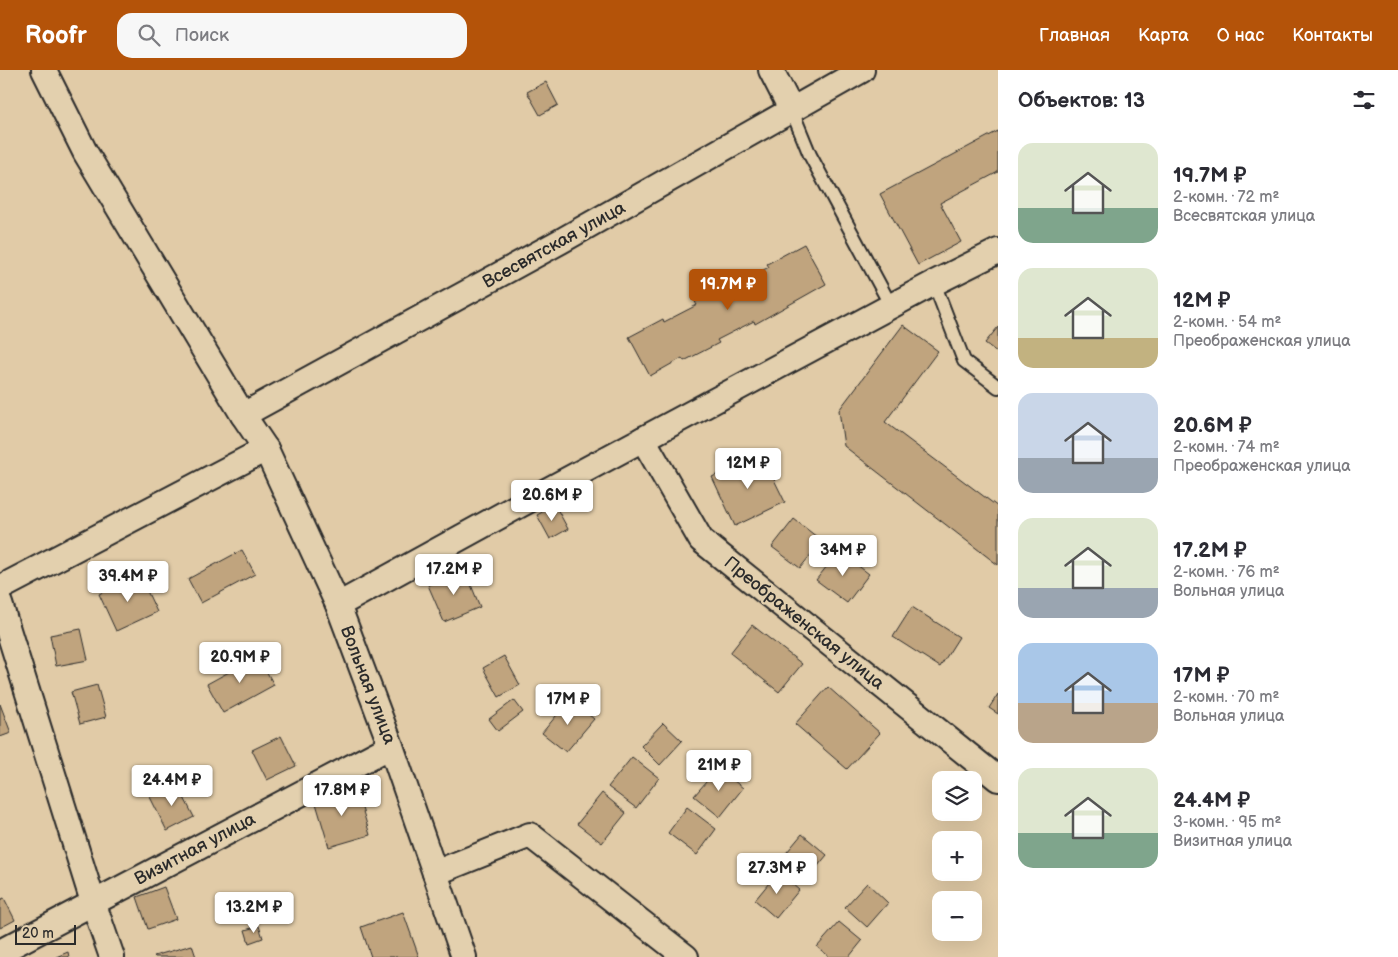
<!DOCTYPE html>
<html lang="ru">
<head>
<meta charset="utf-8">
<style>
  :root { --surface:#fff; --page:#f7f7f7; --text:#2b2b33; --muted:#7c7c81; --accent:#b45309 }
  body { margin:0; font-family:"Balsamiq Sans",sans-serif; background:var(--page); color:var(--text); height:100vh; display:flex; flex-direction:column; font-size:19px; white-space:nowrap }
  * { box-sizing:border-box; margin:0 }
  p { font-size:16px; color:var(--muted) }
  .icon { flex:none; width:28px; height:28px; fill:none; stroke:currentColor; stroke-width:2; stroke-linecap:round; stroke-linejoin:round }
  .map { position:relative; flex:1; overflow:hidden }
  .side { display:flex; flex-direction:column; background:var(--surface); width:400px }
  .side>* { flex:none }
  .controls { position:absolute; left:932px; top:701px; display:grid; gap:10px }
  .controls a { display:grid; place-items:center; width:50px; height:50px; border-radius:10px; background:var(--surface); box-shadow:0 5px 20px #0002; font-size:25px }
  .scale { position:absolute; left:15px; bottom:12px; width:61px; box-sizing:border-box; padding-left:5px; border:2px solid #2b2b2b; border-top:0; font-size:14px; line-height:18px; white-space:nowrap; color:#2b2b2b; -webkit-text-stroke:4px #e3d0ae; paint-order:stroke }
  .price { position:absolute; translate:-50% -42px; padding:0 11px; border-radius:5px; background:#fff; color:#222; font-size:16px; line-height:32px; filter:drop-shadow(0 1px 2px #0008) }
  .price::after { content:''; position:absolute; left:50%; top:30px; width:15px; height:11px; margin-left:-8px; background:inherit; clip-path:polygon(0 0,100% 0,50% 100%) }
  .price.on { background:var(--accent); color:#fff }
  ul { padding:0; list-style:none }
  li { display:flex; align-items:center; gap:15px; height:125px; padding:0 20px }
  li span { display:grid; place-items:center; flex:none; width:140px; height:100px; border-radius:15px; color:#555 }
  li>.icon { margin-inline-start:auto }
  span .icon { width:60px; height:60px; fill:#fffc; stroke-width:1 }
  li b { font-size:21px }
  h2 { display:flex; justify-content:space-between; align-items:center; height:60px; padding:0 20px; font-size:21px }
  header { display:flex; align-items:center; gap:30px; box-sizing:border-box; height:70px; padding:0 25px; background:var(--accent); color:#fff }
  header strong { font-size:24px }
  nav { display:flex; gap:28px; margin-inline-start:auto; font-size:18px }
  .search { width:350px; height:45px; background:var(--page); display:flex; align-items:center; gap:12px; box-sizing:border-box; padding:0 18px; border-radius:15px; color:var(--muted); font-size:19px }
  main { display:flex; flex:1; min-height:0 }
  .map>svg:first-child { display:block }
</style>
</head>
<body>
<header>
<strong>Roofr</strong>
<div class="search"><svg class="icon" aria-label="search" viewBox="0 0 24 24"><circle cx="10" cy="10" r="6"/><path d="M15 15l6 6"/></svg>Поиск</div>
<nav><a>Главная</a><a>Карта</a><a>О нас</a><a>Контакты</a></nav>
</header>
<main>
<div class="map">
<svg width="998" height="887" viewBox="0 0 998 887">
  <rect width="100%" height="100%" fill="#e1cba7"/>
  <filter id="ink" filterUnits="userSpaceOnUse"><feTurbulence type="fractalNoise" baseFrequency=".02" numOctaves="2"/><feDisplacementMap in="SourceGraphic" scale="10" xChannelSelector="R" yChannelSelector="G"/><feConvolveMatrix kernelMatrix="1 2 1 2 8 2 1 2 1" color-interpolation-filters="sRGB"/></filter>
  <g filter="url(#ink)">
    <g fill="#c0a47e" stroke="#2b2b2b">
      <path d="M546,12L558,35L540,45L527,22Z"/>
      <path d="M998,61V102L940,133L961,172L918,195L880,124Z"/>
      <path d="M804,174L826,214L755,254L754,251L717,270L719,273L684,291L682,288L650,306L629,267L663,249L664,252L697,235L695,232L734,211L736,214L769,197L767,194Z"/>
      <path d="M903,255L938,281L885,352L998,437V495L844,376L839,340Z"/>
      <path d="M998,257V283L985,273Z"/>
      <path d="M761,383L785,432L735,456L712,407Z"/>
      <path d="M555,435L568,459L550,469L537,445Z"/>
      <path d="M794,449L822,471L800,498L772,477Z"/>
      <path d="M242,480L255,504L201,533L188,509Z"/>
      <path d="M839,481L869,504L847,533L816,510Z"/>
      <path d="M465,500L480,537L444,552L428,515Z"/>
      <path d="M139,504L157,542L116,561L99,524Z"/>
      <path d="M912,537L959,567L940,597L893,567Z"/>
      <path d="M752,555L802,594L779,622L730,583Z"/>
      <path d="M81,559L88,590L56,596L50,565Z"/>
      <path d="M258,586L274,615L223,643L207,614Z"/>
      <path d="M504,586L520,615L499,627L483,598Z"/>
      <path d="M97,615L106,647L80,654L71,622Z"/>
      <path d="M828,617L880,663L847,699L795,654Z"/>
      <path d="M998,624V644L989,638Z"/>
      <path d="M570,629L594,649L566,682L542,663Z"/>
      <path d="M514,630L523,642L498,661L489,649Z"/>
      <path d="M0,634L11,663L0,667Z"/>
      <path d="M663,653L682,671L660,695L641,676Z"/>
      <path d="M281,666L296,696L267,710L252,680Z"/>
      <path d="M632,687L659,708L636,738L608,717Z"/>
      <path d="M718,698L743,718L720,747L694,726Z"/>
      <path d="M177,714L194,747L167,761L150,727Z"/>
      <path d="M356,718L370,765L329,777L315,730Z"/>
      <path d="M602,723L626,743L602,773L577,754Z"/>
      <path d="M687,737L716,759L697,785L668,763Z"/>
      <path d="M802,764L827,785L807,809L782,788Z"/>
      <path d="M778,802L799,820L776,848L755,830Z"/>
      <path d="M867,813L888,833L867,857L845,837Z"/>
      <path d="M164,817L176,849L148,859L137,827Z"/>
      <path d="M4,828L15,850L0,858V830Z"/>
      <path d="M403,842L419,887H371L361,857Z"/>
      <path d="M839,852L862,871L849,887H830L817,877Z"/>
      <path d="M259,856L263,868L249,873L245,860Z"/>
      <path d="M192,875L196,887H155L154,886Z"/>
      <path d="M68,882L69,887H56Z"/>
    </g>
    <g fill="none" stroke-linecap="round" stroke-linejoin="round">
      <g stroke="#2b2b2b" stroke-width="16">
        <g id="service">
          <path d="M792,41L810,85L891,236"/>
          <path d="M934,213L964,291L998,317"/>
        </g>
      </g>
      <g stroke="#2b2b2b" stroke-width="28">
        <g id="minor">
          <path d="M44,0L85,82L243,345L266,379L338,535L391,676L464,887"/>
          <path d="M771,0L792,41"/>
          <path d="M243,345L561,171L862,0"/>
          <path d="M643,369L701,470L998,709"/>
          <path d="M0,518L266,379"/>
          <path d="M0,534L93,832L112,887"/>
          <path d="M338,535L520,435L934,213L998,181"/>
          <path d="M435,803L530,765L686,887"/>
          <path d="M0,882L391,676"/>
        </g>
      </g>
      <use href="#service" stroke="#e3d0ae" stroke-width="12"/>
      <use href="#minor" stroke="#e3d0ae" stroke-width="24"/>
    </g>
  </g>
  <g text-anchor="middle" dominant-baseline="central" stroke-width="4.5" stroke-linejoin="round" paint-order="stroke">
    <g font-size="18" fill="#2b2b2b" stroke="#e3d0ae">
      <text transform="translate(554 175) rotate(-29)">Всесвятская улица</text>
      <text transform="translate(804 553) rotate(39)">Преображенская улица</text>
      <text transform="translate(368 615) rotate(69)">Вольная улица</text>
      <text transform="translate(195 779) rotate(-28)">Визитная улица</text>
    </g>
  </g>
</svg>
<div class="controls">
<a><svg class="icon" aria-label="layers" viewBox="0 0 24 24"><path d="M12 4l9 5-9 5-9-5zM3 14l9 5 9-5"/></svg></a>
<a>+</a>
<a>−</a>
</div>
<div class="scale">20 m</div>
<b class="price on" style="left:728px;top:241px">19.7M ₽</b>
<b class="price" style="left:748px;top:420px">12M ₽</b>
<b class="price" style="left:552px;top:452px">20.6M ₽</b>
<b class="price" style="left:843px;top:507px">34M ₽</b>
<b class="price" style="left:454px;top:526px">17.2M ₽</b>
<b class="price" style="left:128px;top:533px">39.4M ₽</b>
<b class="price" style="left:240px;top:614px">20.9M ₽</b>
<b class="price" style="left:568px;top:656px">17M ₽</b>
<b class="price" style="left:719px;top:722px">21M ₽</b>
<b class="price" style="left:172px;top:737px">24.4M ₽</b>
<b class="price" style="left:342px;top:747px">17.8M ₽</b>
<b class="price" style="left:777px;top:825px">27.3M ₽</b>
<b class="price" style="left:254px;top:864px">13.2M ₽</b>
</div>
<section class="side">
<h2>Объектов: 13<svg class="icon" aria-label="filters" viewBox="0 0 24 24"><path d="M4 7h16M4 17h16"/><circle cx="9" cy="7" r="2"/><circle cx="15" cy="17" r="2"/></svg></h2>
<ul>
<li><span style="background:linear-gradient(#dfe7d0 65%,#7fa58c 0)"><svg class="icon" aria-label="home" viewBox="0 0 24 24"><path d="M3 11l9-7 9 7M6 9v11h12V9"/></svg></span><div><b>19.7M ₽</b><p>2-комн. · 72 m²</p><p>Всесвятская улица</p></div></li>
<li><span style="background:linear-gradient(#dfe7d0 70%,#c2b280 0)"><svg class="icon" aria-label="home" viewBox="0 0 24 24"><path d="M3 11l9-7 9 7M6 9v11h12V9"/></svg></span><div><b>12M ₽</b><p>2-комн. · 54 m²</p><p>Преображенская улица</p></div></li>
<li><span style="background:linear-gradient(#c9d6e8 65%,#9aa5b1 0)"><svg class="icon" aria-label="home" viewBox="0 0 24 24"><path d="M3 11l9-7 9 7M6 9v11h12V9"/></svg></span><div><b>20.6M ₽</b><p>2-комн. · 74 m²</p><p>Преображенская улица</p></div></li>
<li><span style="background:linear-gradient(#dfe7d0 70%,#9aa5b1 0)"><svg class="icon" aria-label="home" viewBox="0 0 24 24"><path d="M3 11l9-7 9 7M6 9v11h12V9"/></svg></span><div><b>17.2M ₽</b><p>2-комн. · 76 m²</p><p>Вольная улица</p></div></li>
<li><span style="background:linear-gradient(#a9c7e8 60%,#b9a48a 0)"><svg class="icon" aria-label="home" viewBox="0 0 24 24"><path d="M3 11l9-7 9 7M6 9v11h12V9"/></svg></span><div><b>17M ₽</b><p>2-комн. · 70 m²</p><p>Вольная улица</p></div></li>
<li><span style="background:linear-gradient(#dfe7d0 65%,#7fa58c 0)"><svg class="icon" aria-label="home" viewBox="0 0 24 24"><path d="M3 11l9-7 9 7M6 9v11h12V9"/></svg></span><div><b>24.4M ₽</b><p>3-комн. · 95 m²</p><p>Визитная улица</p></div></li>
</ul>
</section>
</main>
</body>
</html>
